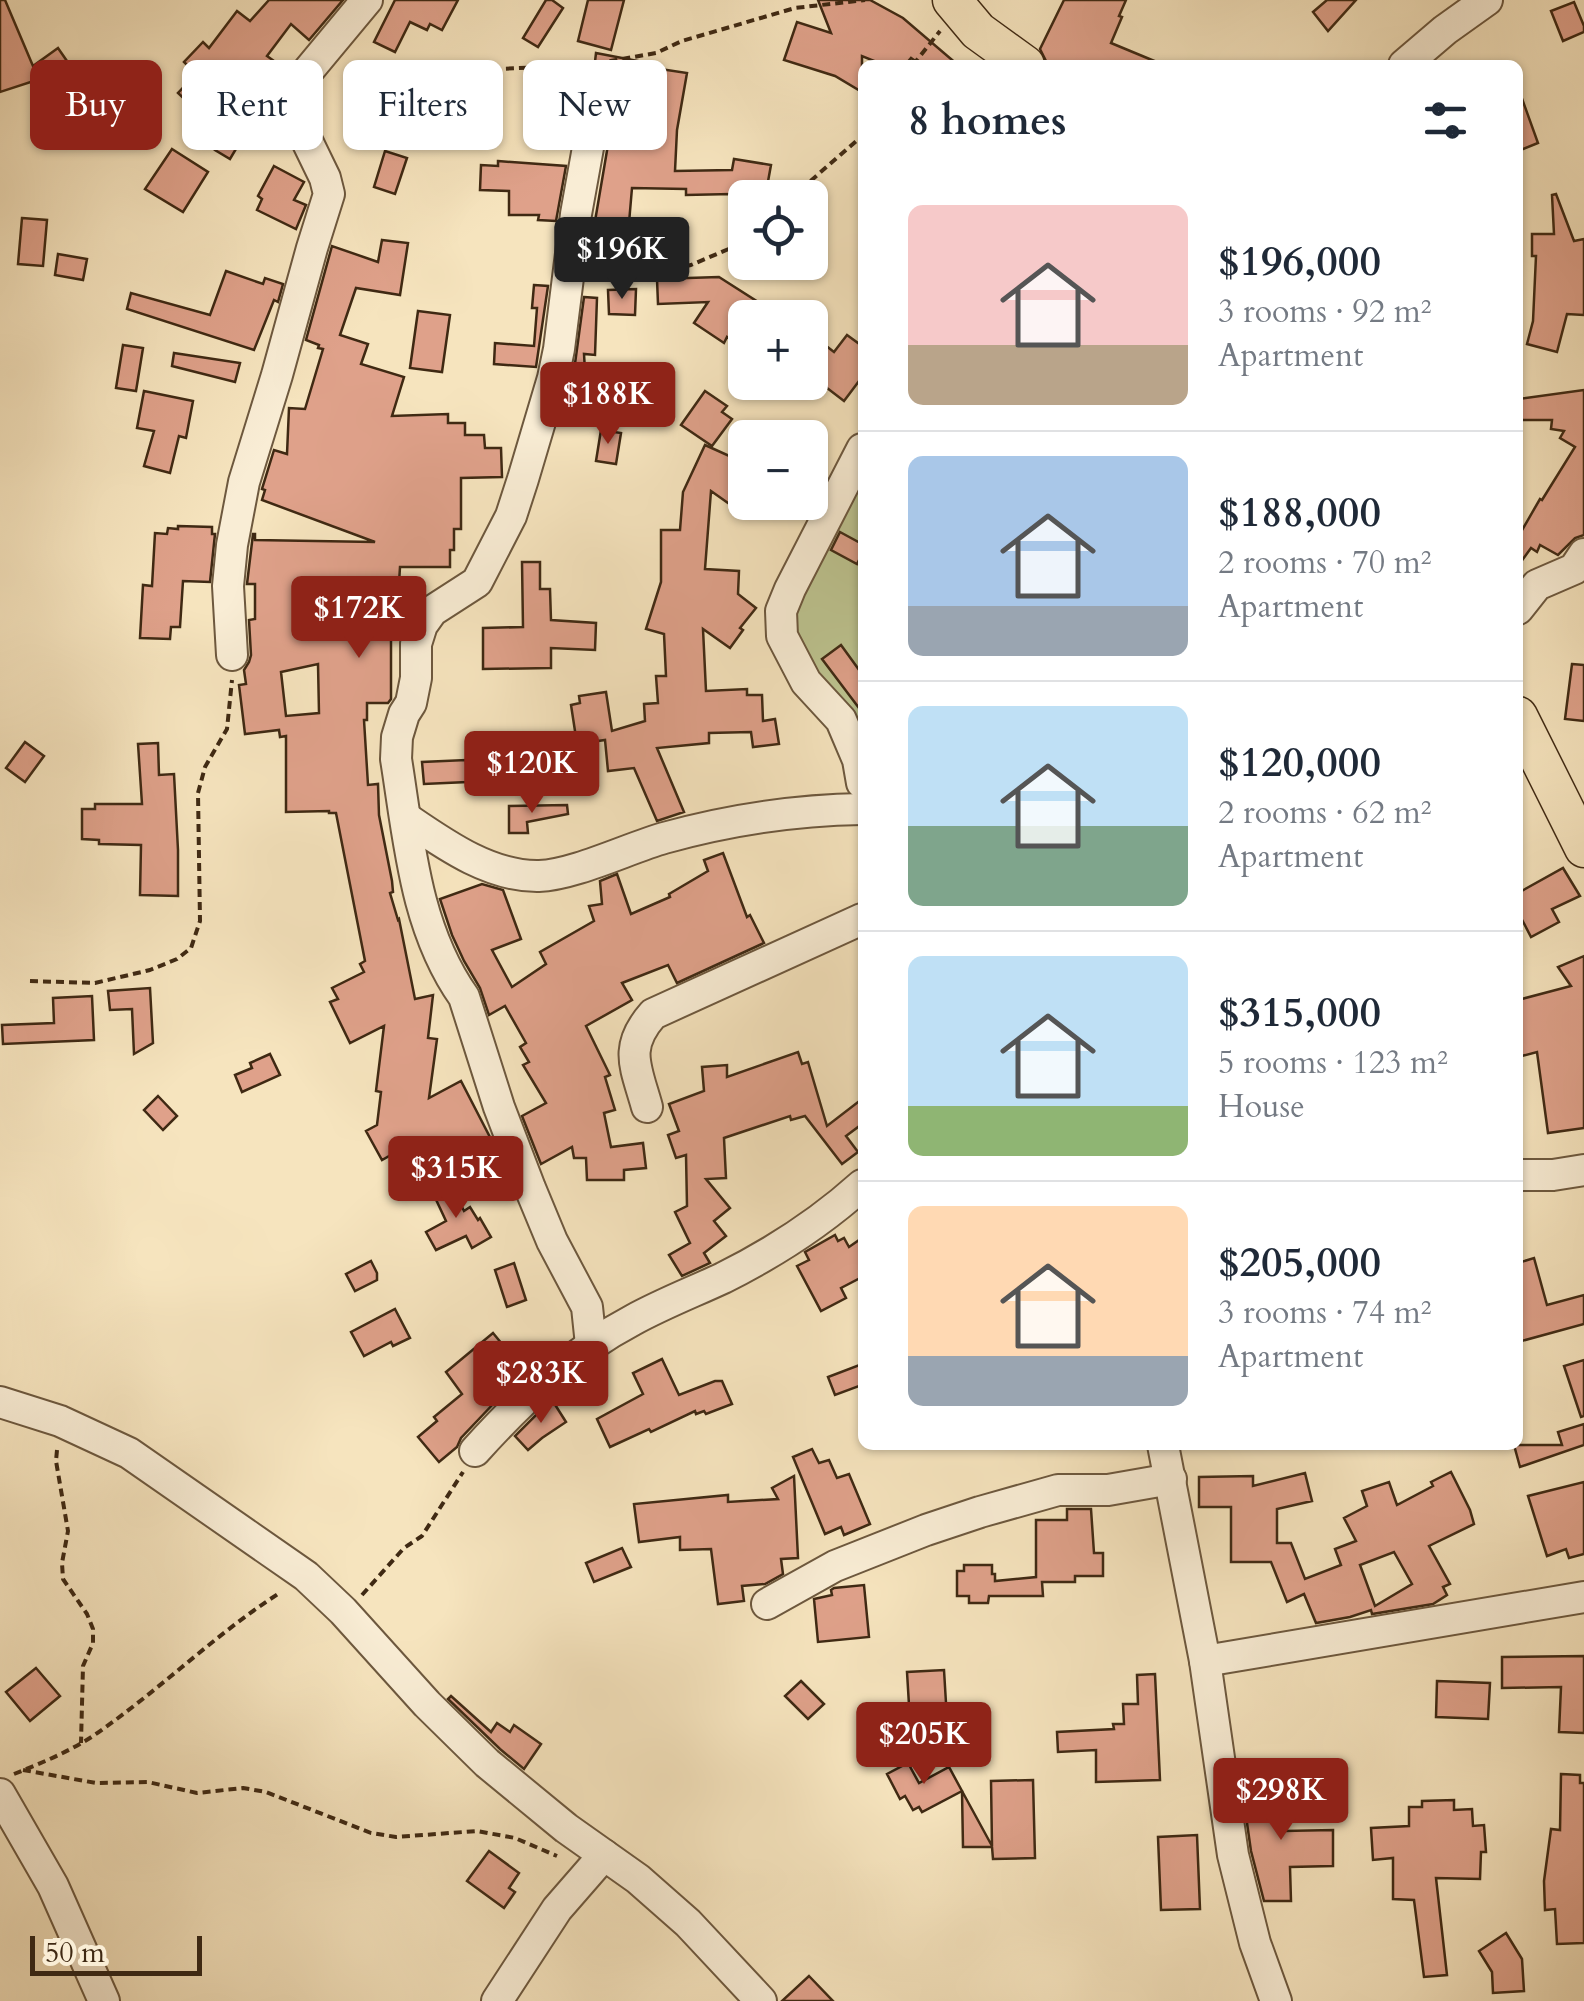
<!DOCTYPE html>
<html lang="en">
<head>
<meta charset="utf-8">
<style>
  :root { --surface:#fff; --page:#f6f6f7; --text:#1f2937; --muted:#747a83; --line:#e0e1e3; --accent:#8f2418 }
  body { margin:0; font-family:Cardo,serif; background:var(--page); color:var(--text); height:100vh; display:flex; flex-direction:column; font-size:38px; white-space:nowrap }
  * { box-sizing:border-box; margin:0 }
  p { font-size:32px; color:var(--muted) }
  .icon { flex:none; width:55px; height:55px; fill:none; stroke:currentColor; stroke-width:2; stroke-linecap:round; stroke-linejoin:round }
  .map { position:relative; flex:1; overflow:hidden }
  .panel { position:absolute; left:858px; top:60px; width:665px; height:1390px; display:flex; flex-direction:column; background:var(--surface); border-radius:15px; box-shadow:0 2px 8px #0004 }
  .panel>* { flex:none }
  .hud { position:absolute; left:30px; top:60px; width:678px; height:90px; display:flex; gap:20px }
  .controls { position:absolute; left:728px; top:180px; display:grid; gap:20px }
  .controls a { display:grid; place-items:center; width:100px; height:100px; border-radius:15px; background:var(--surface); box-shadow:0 2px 8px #0004; font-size:50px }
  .scale { position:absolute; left:30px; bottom:25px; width:172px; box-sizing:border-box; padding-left:10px; border:5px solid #3f2913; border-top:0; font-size:28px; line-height:35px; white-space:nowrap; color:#3f2913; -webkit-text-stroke:8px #f9edd5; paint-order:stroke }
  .price { position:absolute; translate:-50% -85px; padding:0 22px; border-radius:10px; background:var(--accent); color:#fff; font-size:32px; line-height:65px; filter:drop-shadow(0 2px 5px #0008) }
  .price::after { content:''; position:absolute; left:50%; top:60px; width:30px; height:22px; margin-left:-15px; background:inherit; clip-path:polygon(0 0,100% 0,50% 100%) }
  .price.selected { background:#222; color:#fff }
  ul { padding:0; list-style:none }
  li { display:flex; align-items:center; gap:30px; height:250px; padding:0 50px }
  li+li { border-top:2px solid var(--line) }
  li span { display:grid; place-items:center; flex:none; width:280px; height:200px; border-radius:15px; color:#555 }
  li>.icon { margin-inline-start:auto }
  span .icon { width:120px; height:120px; fill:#fffc; stroke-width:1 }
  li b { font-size:42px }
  h2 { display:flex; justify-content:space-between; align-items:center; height:120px; padding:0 50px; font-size:42px }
  .pill { padding:0 35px; border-radius:15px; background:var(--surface); box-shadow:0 2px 8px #0004; font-size:35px; line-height:90px }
  .pill.selected { background:var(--accent); color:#fff }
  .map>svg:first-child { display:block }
</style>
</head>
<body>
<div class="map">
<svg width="1584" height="2001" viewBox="0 0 1584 2001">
  <rect width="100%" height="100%" fill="#f6e4be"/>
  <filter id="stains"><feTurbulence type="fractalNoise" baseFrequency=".002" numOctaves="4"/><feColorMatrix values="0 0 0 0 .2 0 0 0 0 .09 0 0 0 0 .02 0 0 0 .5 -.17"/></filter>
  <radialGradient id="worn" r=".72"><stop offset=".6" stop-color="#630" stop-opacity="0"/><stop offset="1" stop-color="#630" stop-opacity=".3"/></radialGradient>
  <path fill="#bdc490" stroke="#7e7652" stroke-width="2.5" d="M862,440V738L809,681L780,619Z"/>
  <g fill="#dfa18a" stroke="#3f2913" stroke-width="2.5" fill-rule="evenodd">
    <path d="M0,0H5L33,66L58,48L69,64L52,75L0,92Z"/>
    <path d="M269,0H343L309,40L291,24L267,56L274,61L248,95L267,109L257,123L253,120L230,159L215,150L223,136L190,114L194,108L178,93L196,74L184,62L203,42L209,48L237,11L250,21Z"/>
    <path d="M395,0H458L442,30L430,24L427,30L410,22L395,52L374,42Z"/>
    <path d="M546,0H552L563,8L538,47L523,38Z"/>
    <path d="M588,0H624L611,50L578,41Z"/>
    <path d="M818,0H870L903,18L958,65H921L911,58L905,65H884L862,56V92L835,76L784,60L797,22L831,33Z"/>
    <path d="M1064,0H1126L1119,16L1122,17L1111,43L1164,65H1053L1046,61L1040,49Z"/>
    <path d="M1327,0H1356L1328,31L1313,12Z"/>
    <path d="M1574,2L1584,26V32L1563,41L1551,11Z"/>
    <path d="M596,53L648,63L647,67L687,73L677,130L675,171L732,170L734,159L771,165L765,198L732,194L686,195V189L632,188L629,223H619V234L593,233L610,133L608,124L604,117L595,113H589Z"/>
    <path d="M406,81L442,101L446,91L477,105L465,132L400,102Z"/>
    <path d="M1518,93H1520L1538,143L1518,151Z"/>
    <path d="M172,149L208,172L183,212L145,189Z"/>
    <path d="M385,151L407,158L395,194L374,187Z"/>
    <path d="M498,161L566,166L556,221L538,220L539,215H509V191L480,190L481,165L498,166Z"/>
    <path d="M274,166L304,182L294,200L306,205L296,229L257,210L262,199L258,196Z"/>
    <path d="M1556,194L1574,241L1584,239V315L1567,314L1557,352L1527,344L1533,321L1536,256H1532V234H1554L1552,195Z"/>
    <path d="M22,218L47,220L43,266L18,264Z"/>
    <path d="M382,240L408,243L400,295L356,288L340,335L368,344L361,364L404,377L392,416L448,414V423H465V435H484L485,448H501L502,477L461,478V529H454V550H450V567H400L397,616H391V699L388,703H367V720H364L368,785L378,784L379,815L392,881L393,892L390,893L398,920L399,919L415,999L433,995L428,1038L437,1039L429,1098L461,1081L494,1145L450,1168L436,1142L402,1160L398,1151L382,1160L366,1131L377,1125L381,1092L376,1091L384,1026L350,1043L330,1002L338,999L332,988L364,972L360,964L365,961L336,813H329V811L286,812V736L280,737L279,730L245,734L239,685L246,684L244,670L249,662L251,655L249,620L255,619V584H247L253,534H255V540L375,542L262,500L265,490L262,489L274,450L287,454L289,408L305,409L323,349L318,348L319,345L306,340L332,246L378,262ZM318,664L319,713L286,716L281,672Z"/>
    <path d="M58,254L87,259L83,280L55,275Z"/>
    <path d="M226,271L263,284L265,278L283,284L278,302L274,300L254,350L127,309L131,293L210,315Z"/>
    <path d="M719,277L783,318H745V351L727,337L724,343L694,323L708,302L658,304L657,279Z"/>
    <path d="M534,285L548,286L536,367L494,364L495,343L534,346L537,308H532Z"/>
    <path d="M636,289L635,315L609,314L608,290Z"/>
    <path d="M584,297L597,298L595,355L584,354L585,371H574Z"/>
    <path d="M418,311L450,315L442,372L410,368Z"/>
    <path d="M847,335L862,346V377L844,401L810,375V364L825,345L834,352Z"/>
    <path d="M123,345L143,348L136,391L116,388Z"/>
    <path d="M174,353L240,363L235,382L172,366Z"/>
    <path d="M1584,390V535L1575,538L1558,555L1540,545L1537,552L1531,548L1518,566V537L1540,499L1542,500L1575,447L1560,438L1564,431L1551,429L1552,420H1518V399Z"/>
    <path d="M144,391L193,401L186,438L179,436L170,473L144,466L154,431L137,428Z"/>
    <path d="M705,391L727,406L722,412L732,419L712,446L681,425Z"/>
    <path d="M601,430L621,433L616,464L596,461Z"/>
    <path d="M705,445L745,463V515L711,491L705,569L739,571L738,594L756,608L740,628L743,630L730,648L703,629L706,691L747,689V695H762L763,721L775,719L779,744L753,747L751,732L709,733V743L657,748L684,812L657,821L634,768L608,771L605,740L577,744L571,705L580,703L579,696L606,692L612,731L645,721L644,704L658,703L656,676H666L664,634L646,629L661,582V530H680L683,492Z"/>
    <path d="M178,526L212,527V534H215L210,582L183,581L180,627H171L170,639L140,638L143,585L152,586L155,533L167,534L168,528L178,529Z"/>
    <path d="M840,532L862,544V554L857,564L831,550Z"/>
    <path d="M522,562H540V589H550L551,620L596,623L595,650L551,648V668L483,669V628L523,627Z"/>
    <path d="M841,645L862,674V712L822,659Z"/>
    <path d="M1572,664L1584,665V721L1565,719Z"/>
    <path d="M25,742L44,756L25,782L6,768Z"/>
    <path d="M158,743L159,775L174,774L178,850V896L140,895L141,845L99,844V840L82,839V809H95V804H142L138,744Z"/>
    <path d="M466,760L467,782L424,784L422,762Z"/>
    <path d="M567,805L568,814L527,822L528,833H509V806Z"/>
    <path d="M723,853L747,917L750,915L764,943L677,983L668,965L622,983L632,1000L586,1026L610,1075L605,1077L615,1110L604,1113L611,1147L643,1143L646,1168L624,1170V1180H587L586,1158H574L572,1147L541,1164L522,1116L546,1103L523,1065L529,1062L520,1047L526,1043L505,1006L489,1015L480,988L464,961L452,935L440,899L482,884L503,890L521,939L492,950L512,987L546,964L540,952L594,921L589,906L602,904L600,881L617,874L631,914L670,897L669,894L708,871L704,860Z"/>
    <path d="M1563,868L1580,896L1552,909L1559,922L1531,937L1518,912V893Z"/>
    <path d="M1584,956V1128L1548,1133L1537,1052L1518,1057V1000L1571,986L1558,967Z"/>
    <path d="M150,988L153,1043L134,1054L132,1009L110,1010L108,991Z"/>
    <path d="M92,996L94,1040L3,1044L2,1025L54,1023L53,998Z"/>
    <path d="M798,1052L802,1064L808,1062L827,1126L862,1099V1124L846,1136L858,1152L842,1164L805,1116L791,1120L790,1116L724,1138L726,1178L706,1179L730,1208L714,1221L726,1236L704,1253L710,1263L682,1276L669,1255L690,1243L675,1212L687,1206L686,1155L676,1158L668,1135L679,1131L669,1104L704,1091L702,1067L727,1065V1077Z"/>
    <path d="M270,1054L280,1075L242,1092L235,1075L252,1068L250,1063Z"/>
    <path d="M158,1096L177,1116L163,1130L144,1110Z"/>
    <path d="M450,1182L464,1211L470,1207L478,1220L480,1218L491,1237L472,1248L466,1236L436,1250L426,1232L446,1221L432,1191Z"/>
    <path d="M835,1235L838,1241L844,1238L849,1247L862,1238V1277L841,1288L846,1298L821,1311L797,1266L809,1260L805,1252Z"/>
    <path d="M1534,1258L1547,1305L1584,1295V1324L1518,1342V1263Z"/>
    <path d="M371,1261L377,1273V1280L355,1291L346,1274Z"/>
    <path d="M514,1263L526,1300L507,1307L495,1270Z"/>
    <path d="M395,1309L410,1338L393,1346L391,1342L364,1356L351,1332Z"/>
    <path d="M493,1333L516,1361L504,1371L507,1376L488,1391L496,1401L461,1438L457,1447L439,1462L418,1437L437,1421L434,1417L462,1394L446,1372Z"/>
    <path d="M662,1359L679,1395L715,1381H722L732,1404L706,1414L704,1411L696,1414L695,1411L651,1432L649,1429L610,1447L597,1419L643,1394L633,1373Z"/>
    <path d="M1584,1360V1416L1581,1417L1564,1366Z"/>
    <path d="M862,1364V1385L835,1395L828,1377Z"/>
    <path d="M554,1403L566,1422L542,1438L528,1450L515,1436L539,1412Z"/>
    <path d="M1584,1424V1445L1520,1467L1514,1445H1562L1558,1432Z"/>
    <path d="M812,1449L819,1463L829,1460L837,1478L849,1474L870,1524L844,1535L841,1527L825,1534L793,1457Z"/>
    <path d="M1451,1472L1470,1510L1474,1524L1429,1546L1450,1584L1443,1587L1447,1595L1433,1604L1372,1614L1371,1610L1350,1617L1316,1623L1304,1594L1287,1602L1271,1562H1231V1507H1199V1477L1253,1476V1486L1305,1473L1312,1501L1277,1509V1543H1291L1305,1579L1341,1565L1335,1549L1356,1541L1344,1518L1367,1506L1362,1491L1389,1482L1397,1505L1433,1486L1431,1482ZM1394,1552L1412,1584L1375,1606L1360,1565Z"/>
    <path d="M794,1476L798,1558L781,1559L783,1574L765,1584L742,1586L744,1601L718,1604L711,1549L680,1550V1537L639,1542L634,1504L728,1495V1502L778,1499L772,1488Z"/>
    <path d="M1584,1482V1554L1569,1558L1566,1549L1547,1556L1528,1496Z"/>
    <path d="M1067,1509H1091L1094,1553H1103V1576H1075V1582H1042L1043,1596H989L988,1603H969V1596H957V1571H964V1565H992V1574H995V1581L1036,1577V1520H1067Z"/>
    <path d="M622,1548L631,1567L594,1582L586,1563Z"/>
    <path d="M864,1585L869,1637L818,1642L814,1599L832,1595L831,1590L834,1588Z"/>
    <path d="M1584,1656V1733L1559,1732L1561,1687L1502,1688V1657Z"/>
    <path d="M36,1668L60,1696L30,1721L6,1692Z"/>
    <path d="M944,1670L946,1703L909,1705L907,1672Z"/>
    <path d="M1155,1674L1160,1780L1096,1782V1750L1058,1752L1057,1732L1114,1729L1113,1724H1124L1123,1704H1138L1137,1675Z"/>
    <path d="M801,1681L824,1704L808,1719L785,1696Z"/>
    <path d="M1437,1681L1490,1683L1488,1719L1436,1717Z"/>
    <path d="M451,1696L491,1732L497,1723L510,1732L514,1725L541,1744L524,1769L500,1749L448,1699Z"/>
    <path d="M908,1763L919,1783L949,1767L962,1791L922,1812L919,1807L913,1810L905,1796L900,1799L887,1774Z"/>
    <path d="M1561,1774L1580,1775V1783H1584V1943L1557,1944L1555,1909L1545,1910L1544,1881L1551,1829L1560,1830Z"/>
    <path d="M1033,1780L1035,1858L993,1859L992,1847H963L962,1791L992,1846L991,1781Z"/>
    <path d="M1245,1788L1286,1789L1284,1831L1333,1830V1866L1290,1867L1291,1901H1264L1251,1851L1244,1802Z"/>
    <path d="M1454,1800V1810L1472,1809L1473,1826L1484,1825L1486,1852H1481L1480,1879L1436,1878L1447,1975L1424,1977L1414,1900L1393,1899V1858L1373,1860L1371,1828L1409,1826V1807H1422V1801Z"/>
    <path d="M1197,1835L1200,1909L1161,1910L1158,1837Z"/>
    <path d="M489,1851L519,1873L509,1888L515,1892L504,1908L467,1881Z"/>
    <path d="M1506,1933L1522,1959L1524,1991L1493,1993L1492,1972L1479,1951Z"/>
    <path d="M809,1976L833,2001H782Z"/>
  </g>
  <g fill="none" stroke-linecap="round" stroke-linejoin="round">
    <g stroke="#6d583e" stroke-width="34">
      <g id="minor">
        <path d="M1404,65L1445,30L1487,0"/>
        <path d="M862,449L790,589L781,611L782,636L806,682L841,720L858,760L862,783"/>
        <path d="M1518,609L1537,585L1574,569L1584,554"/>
        <path d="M232,655L228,586L232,545L244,482L277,375L312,248L329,194L325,178L292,110L293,94L298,83L367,0"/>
        <path d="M406,818C444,844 490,877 539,876C574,875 629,848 664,838C729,820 796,810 862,809"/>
        <path d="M647,1107C636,1067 623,1048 653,1014L862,919"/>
        <path d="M1518,1175H1553L1584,1170"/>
        <path d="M591,1345L587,1307L552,1241L530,1188L499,1107L464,997C415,928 409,840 396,759L397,737L404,714L411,703L416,678V644L422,625L432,611L477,582L511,516L523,479L553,378L559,349L576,214L591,131"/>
        <path d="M0,1402L60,1421L129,1453L306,1576L343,1611L427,1704L487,1763L566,1828L638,1879L688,1923L761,2001"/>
        <path d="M1163,1445L1205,1661L1233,1855L1255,1943L1276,2001"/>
        <path d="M475,1451C521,1400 572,1352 633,1320C662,1304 693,1292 723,1278C773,1253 821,1222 862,1185"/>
        <path d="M767,1604L835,1566L926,1530L980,1512L1058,1490H1108L1171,1479"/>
        <path d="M1205,1661L1584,1597"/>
        <path d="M0,1794L53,1886L104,2001"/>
        <path d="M497,2001L557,1909L604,1855"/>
      </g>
    </g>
    <g stroke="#3f2913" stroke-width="41">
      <g id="major">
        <path d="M952,0L978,31L1025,65"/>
        <path d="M1518,716L1584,848"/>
      </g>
    </g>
    <g stroke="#3f2913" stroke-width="4" stroke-dasharray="8 5" stroke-linecap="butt">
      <path d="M913,65L940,31"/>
      <path d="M454,71L588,65L656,53L682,41L795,8L865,0"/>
      <path d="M791,198L862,136"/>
      <path d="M595,275L635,276L691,265L745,242"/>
      <path d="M30,981L95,983L150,970L177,959L191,948L200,921L198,793L205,767L227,729L232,680"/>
      <path d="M57,1450L56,1461L68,1531L62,1563L63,1579L87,1614L93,1629V1643L83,1666L81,1743"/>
      <path d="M362,1595L404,1548L422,1536L463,1472"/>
      <path d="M23,1770L96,1783L148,1782L197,1793L243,1788L266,1792L371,1833L396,1837L477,1831L515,1838L557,1856"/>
      <path d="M14,1774C44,1762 76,1749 103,1729C165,1685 217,1633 281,1592"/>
    </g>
    <use href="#minor" stroke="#f9edd5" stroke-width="30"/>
    <use href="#major" stroke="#f6e4be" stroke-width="38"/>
  </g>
  <rect width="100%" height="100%" filter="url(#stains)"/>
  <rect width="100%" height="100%" fill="url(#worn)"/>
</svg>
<div class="controls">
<a><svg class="icon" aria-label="locate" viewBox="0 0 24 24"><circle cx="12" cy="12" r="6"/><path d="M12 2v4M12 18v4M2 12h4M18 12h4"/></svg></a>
<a>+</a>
<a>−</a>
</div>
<div class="scale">50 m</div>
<b class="price selected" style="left:622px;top:302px">$196K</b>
<b class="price" style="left:608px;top:447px">$188K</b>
<b class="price" style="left:359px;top:661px">$172K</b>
<b class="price" style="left:532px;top:816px">$120K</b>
<b class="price" style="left:456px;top:1221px">$315K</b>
<b class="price" style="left:541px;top:1426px">$283K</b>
<b class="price" style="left:924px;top:1787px">$205K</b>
<b class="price" style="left:1281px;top:1843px">$298K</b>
<div class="hud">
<a class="pill selected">Buy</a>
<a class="pill">Rent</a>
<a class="pill">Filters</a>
<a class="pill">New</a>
</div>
<section class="panel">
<h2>8 homes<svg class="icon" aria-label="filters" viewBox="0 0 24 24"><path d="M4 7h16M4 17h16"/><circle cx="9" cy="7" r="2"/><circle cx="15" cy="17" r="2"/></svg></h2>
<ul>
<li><span style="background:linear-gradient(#f6c9c9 70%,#b9a48a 0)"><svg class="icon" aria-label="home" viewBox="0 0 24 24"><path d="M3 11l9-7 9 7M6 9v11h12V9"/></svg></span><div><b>$196,000</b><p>3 rooms · 92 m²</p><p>Apartment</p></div></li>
<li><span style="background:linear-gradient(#a9c7e8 75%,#9aa5b1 0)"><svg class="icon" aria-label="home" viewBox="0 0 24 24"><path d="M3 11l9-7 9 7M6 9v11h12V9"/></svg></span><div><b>$188,000</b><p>2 rooms · 70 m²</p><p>Apartment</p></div></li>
<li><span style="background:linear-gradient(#bfe0f5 60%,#7fa58c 0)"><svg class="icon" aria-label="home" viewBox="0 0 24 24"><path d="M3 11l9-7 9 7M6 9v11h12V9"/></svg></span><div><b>$120,000</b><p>2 rooms · 62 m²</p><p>Apartment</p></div></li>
<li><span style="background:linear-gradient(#bfe0f5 75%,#8fb573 0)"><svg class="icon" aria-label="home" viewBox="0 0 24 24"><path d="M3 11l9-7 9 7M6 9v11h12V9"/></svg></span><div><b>$315,000</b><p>5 rooms · 123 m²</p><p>House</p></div></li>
<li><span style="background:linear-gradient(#ffd9b3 75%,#9aa5b1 0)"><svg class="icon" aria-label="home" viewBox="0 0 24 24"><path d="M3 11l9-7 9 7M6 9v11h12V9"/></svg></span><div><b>$205,000</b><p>3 rooms · 74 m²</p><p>Apartment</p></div></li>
</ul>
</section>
</div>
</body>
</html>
